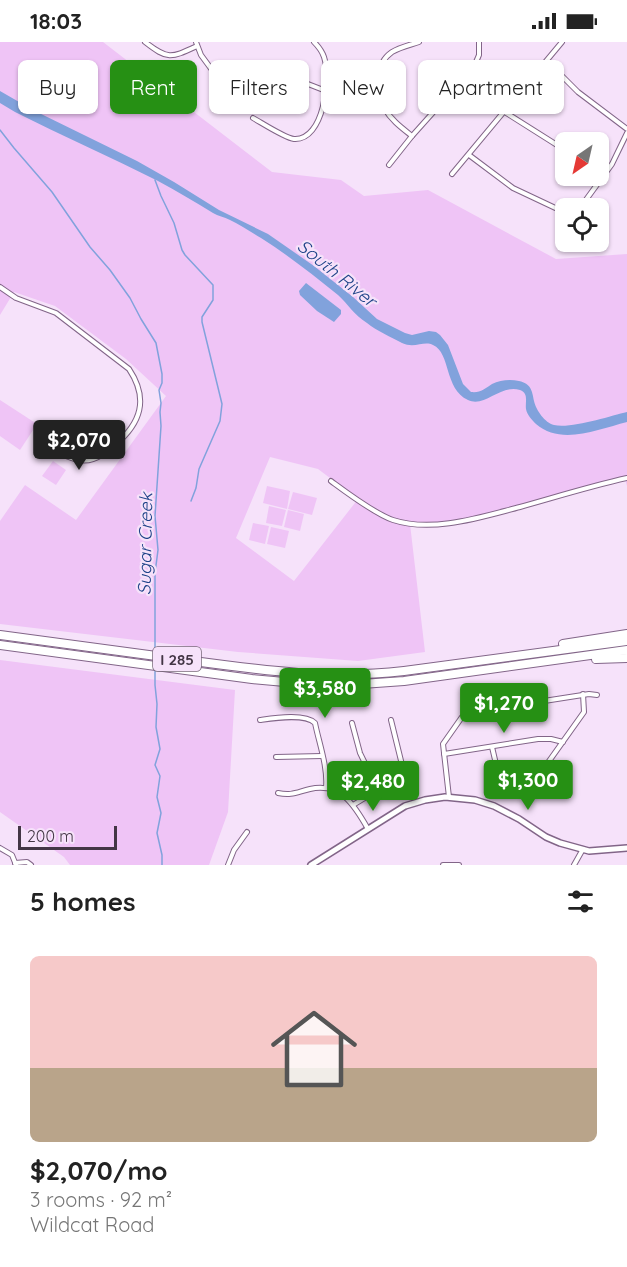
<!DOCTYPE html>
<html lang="en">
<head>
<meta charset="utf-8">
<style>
  :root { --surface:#fff; --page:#f6f6f6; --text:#222; --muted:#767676; --line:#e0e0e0; --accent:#269014 }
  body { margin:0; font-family:Quicksand,sans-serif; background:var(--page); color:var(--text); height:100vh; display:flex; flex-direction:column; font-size:22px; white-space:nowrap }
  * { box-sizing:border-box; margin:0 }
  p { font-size:20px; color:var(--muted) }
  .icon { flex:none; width:33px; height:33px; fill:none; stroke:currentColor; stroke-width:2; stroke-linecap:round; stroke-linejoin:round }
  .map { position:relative; height:823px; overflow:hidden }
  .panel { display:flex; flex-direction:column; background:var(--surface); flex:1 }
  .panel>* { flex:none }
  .top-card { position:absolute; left:18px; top:18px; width:591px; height:54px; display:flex; gap:12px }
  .needle { width:39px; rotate:214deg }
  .buttons { position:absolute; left:555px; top:90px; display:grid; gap:12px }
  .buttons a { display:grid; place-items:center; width:54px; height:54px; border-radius:9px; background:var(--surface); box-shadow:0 2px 4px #0004; font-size:30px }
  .scale { position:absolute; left:18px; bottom:15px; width:99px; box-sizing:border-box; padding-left:6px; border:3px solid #433645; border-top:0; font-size:16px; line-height:21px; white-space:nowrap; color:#433645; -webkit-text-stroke:4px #f6e2fa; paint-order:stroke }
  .price { position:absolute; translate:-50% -51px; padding:0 14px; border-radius:6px; background:var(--accent); color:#fff; font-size:20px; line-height:39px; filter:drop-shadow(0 2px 3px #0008) }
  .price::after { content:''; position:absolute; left:50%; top:36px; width:18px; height:14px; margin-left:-9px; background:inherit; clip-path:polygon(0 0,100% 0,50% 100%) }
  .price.active { background:#222; color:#fff }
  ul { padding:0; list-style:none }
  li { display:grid; align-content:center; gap:12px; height:318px; padding:0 30px }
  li+li { border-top:2px solid var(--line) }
  li span { display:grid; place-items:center; height:186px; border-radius:9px; color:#555 }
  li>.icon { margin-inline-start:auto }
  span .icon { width:108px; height:108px; fill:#fffc; stroke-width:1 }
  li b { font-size:26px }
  h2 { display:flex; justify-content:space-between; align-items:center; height:72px; padding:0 30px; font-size:26px }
  .chip { padding:0 21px; border-radius:9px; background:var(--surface); box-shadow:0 2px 4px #0004; font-size:21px; line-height:54px }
  .chip.active { background:var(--accent); color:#fff }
  .status { display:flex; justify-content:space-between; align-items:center; height:42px; padding:0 30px; background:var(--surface); direction:ltr }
  .status svg { height:16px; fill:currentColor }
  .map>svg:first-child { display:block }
</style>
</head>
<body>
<div class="status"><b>18:03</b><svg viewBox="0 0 49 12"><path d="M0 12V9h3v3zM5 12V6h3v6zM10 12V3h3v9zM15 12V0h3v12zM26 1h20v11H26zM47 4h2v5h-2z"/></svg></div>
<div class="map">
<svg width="627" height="823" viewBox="0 0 627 823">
  <rect width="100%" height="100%" fill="#f6e2fa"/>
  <g fill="#efc4f6" fill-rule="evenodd">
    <path d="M0,0H103L272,130L341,138L364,154L428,148L556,217L627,212V444L625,437L479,477L439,481L410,482L425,610L358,619L238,610L0,582V479L25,443L76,478L166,354L126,317L55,264L14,250L0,273ZM270,415L318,427L358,457L294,539L236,496Z"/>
    <path d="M0,358L37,382L20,408L0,394Z"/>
    <path d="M53,419L66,428L56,443L42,434Z"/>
    <path d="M267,444L290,449L287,467L263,461Z"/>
    <path d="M293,450L317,456L312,473L288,467Z"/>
    <path d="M269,464L286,468L282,484L266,481Z"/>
    <path d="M288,468L304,472L300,489L284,485Z"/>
    <path d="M253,481L269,484L265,502L249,498Z"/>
    <path d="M271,485L289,489L285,506L267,502Z"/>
    <path d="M0,618L235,648L228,770L209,823H70L64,815L0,770Z"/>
  </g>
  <g fill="#81a2dc">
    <path d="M0,49L33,68L137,119L174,140L219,168L268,192L314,224L353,255L377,277L405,291L412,293L429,289L436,290L440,293L448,303L463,342L471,350C481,351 484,347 492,342C500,338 510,337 519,339C531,342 532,348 534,359C536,368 545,381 554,383C571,387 610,374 627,370V380C599,387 561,404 536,382C532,378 527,373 526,367C525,360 529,351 520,348C500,342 485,366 468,358C444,347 451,311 433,303C424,298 415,307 402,301C391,295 377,289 367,281C354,273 348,262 338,253C313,233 288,213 261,196C251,190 240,183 230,178C224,175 218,174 213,171C195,160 177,149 158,139C111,115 62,94 15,70L0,61Z"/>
    <path d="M306,241L341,268V272L334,280L317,269L300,253L299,249Z"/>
  </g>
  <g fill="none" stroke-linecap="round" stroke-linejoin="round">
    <g stroke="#81a2dc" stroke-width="1.5">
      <path d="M0,88L14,106L52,150L90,205L110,228L130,256L141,277L156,301L162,332V341L159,348L161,361L160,370L161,384L155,474L158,508L155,531V611"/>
      <path d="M155,138L161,154L174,181L182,208L185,213L213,243V258L202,275V280L222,362L220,379L199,427L196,446L191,459"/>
      <path d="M155,628V643L157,662L156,685L160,707L155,723L160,734L157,755L161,771L157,791L162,813V823"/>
    </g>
    <g stroke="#826588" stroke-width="6">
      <g id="street">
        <path d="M145,0C168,18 171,16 197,4"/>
        <path d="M196,0L201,13L212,28"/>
        <path d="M547,19L578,50L627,87"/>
        <path d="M272,28L326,49"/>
        <path d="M463,37L475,50L489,60L557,103"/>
        <path d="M253,76C262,81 285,96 294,97C324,99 331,36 324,15C322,9 318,4 314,0"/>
        <path d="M412,94C402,86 391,78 385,67C376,50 374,22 392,10C400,5 410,3 419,0"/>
        <path d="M469,113L513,146L566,171"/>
        <path d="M389,123L412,94L463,37L476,20L479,13V0"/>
        <path d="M452,132L562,0"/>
        <path d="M580,166L612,122L627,91"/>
        <path d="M564,191L566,189"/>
        <path d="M0,245L16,256L56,271L129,327C149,357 141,381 115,403"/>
        <circle cx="109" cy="407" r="7"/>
        <path d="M52,408C71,416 84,425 103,412"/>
        <path d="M331,439C346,450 375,472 393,478C433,491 481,475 520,465C556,455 591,444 627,436"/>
        <path d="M260,678C274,676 305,671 315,681C319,701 328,725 326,746"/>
        <path d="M352,681L360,711L378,748"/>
        <path d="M492,705L500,739"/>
        <path d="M444,712L538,697H551L563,700"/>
        <path d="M276,715L322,714"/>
        <path d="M547,722L584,670L583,652"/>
        <path d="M278,751C292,754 297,750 310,747C341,740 355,764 368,787"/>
        <path d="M449,755L443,702L462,675L467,671L589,652L597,653"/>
        <path d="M353,763L378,748L405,735L391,678"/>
        <path d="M0,806L12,813L16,823"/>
        <path d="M15,821L27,820L31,823"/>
        <path d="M228,823L234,808L247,790"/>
        <path d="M443,823H459"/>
        <path d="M574,823L583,807"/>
      </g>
    </g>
    <g stroke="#826588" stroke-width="8">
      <path id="secondary" d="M311,823L405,764L425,758L445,755L475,758L494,764L519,777L546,795L560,801L589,809L627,806"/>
    </g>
    <g stroke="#826588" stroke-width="10">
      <g id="highway">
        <path d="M0,593C62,601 124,610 186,618C260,628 329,638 404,629L627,599"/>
        <path d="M563,602L627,592"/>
        <path d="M0,603L252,637L296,641L348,643L404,639L627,608"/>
        <path d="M596,617L627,616"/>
      </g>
    </g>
    <use href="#street" stroke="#fff" stroke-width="4"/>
    <use href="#secondary" stroke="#fff" stroke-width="5"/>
    <use href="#highway" stroke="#fff" stroke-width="8"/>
  </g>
  <g text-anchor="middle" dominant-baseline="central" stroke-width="4.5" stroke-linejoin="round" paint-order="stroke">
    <rect fill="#f6e2fa" stroke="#796a7b" stroke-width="1.5" x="153" y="605" width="48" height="24" rx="4.5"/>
    <g font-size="15" font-weight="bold" fill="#433645">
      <text x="177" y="617">I 285</text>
    </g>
    <g font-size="18" font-style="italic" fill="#1e4388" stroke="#f6e2fa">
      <text transform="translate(337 231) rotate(39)">South River</text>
      <text transform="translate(145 502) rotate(-89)">Sugar Creek</text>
    </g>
  </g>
</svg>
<div class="buttons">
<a><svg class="needle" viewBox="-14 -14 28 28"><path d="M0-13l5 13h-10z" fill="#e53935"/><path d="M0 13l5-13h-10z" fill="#767676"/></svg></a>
<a><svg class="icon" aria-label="locate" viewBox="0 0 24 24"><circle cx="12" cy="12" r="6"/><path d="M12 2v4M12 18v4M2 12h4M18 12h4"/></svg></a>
</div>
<div class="scale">200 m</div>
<b class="price active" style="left:79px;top:429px">$2,070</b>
<b class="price" style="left:325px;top:677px">$3,580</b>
<b class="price" style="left:504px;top:692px">$1,270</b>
<b class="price" style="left:528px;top:769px">$1,300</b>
<b class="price" style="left:373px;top:770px">$2,480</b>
<div class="top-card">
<a class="chip">Buy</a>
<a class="chip active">Rent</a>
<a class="chip">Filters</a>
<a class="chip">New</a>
<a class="chip">Apartment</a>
</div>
</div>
<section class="panel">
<h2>5 homes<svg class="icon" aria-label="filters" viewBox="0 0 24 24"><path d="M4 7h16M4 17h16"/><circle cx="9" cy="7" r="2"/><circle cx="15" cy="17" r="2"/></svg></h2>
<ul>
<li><span style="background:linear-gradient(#f6c9c9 60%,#b9a48a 0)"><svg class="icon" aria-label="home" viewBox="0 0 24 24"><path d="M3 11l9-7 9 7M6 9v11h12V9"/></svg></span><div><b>$2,070/mo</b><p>3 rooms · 92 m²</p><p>Wildcat Road</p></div></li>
</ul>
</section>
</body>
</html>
